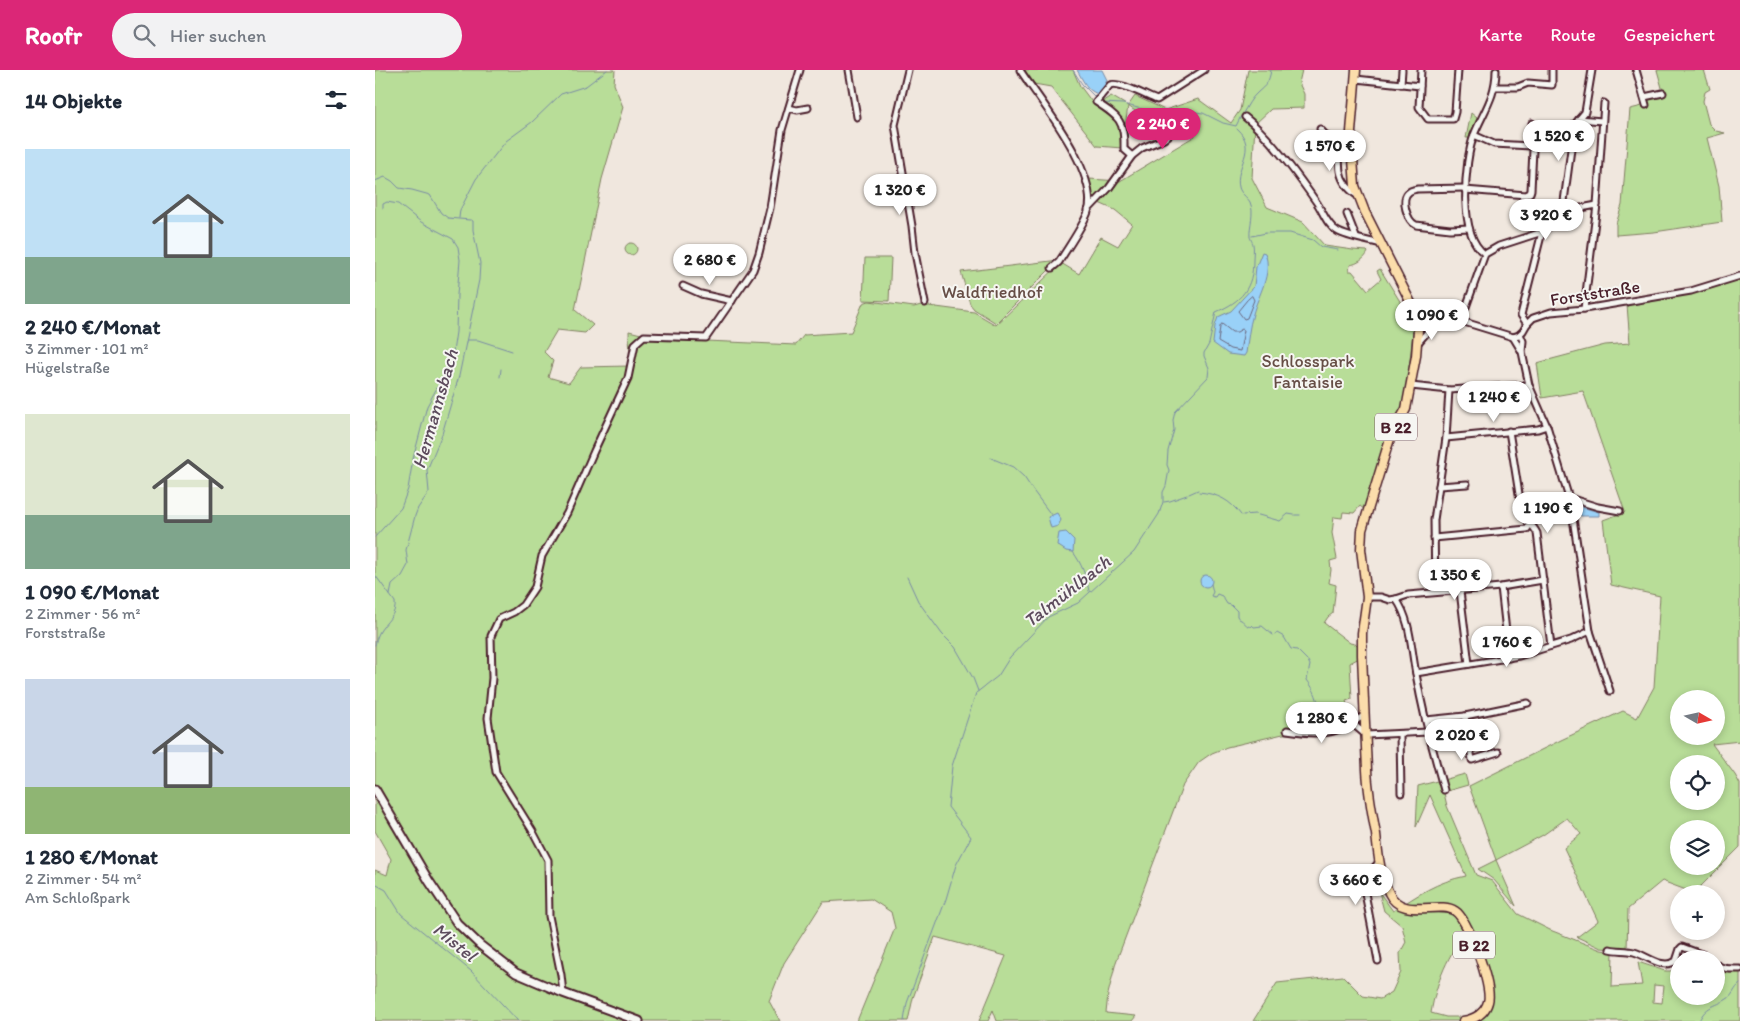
<!DOCTYPE html>
<html lang="de">
<head>
<meta charset="utf-8">
<style>
  :root { --surface:#fff; --page:#f2f2f3; --text:#1f2937; --muted:#747a83; --accent:#db2777 }
  body { margin:0; font-family:Itim,sans-serif; background:var(--page); color:var(--text); height:100vh; display:flex; flex-direction:column; font-size:19px; white-space:nowrap }
  * { box-sizing:border-box; margin:0 }
  p { font-size:16px; color:var(--muted) }
  .icon { flex:none; width:28px; height:28px; fill:none; stroke:currentColor; stroke-width:2; stroke-linecap:round; stroke-linejoin:round }
  .map { position:relative; flex:1; overflow:hidden }
  .side { display:flex; flex-direction:column; background:var(--surface); width:375px }
  .side>* { flex:none }
  .needle { width:32px; rotate:99deg }
  .fabs { position:absolute; left:1295px; top:620px; display:grid; gap:10px }
  .fabs a { display:grid; place-items:center; width:55px; height:55px; border-radius:50%; background:var(--surface); box-shadow:0 2px 8px #0003; font-size:25px }
  .price { position:absolute; translate:-50% -42px; padding:0 11px; border-radius:18px; background:#fff; color:#222; font-size:16px; line-height:32px; filter:drop-shadow(0 1px 2px #0008) }
  .price::after { content:''; position:absolute; left:50%; top:30px; width:15px; height:11px; margin-left:-8px; background:inherit; clip-path:polygon(0 0,100% 0,50% 100%) }
  .price.on { background:var(--accent); color:#fff }
  ul { padding:0; list-style:none }
  li { display:grid; align-content:center; gap:10px; height:265px; padding:0 25px }
  li span { display:grid; place-items:center; height:155px; border-radius:0px; color:#555 }
  li>.icon { margin-inline-start:auto }
  span .icon { width:90px; height:90px; fill:#fffc; stroke-width:1 }
  li b { font-size:21px }
  h2 { display:flex; justify-content:space-between; align-items:center; height:60px; padding:0 25px; font-size:21px }
  header { display:flex; align-items:center; gap:30px; box-sizing:border-box; height:70px; padding:0 25px; background:var(--accent); color:#fff }
  header strong { font-size:24px }
  nav { display:flex; gap:28px; margin-inline-start:auto; font-size:18px }
  .search { width:350px; height:45px; background:var(--page); display:flex; align-items:center; gap:12px; box-sizing:border-box; padding:0 18px; border-radius:28px; color:var(--muted); font-size:19px }
  main { display:flex; flex:1; min-height:0 }
  .map>svg:first-child { display:block }
</style>
</head>
<body>
<header>
<strong>Roofr</strong>
<div class="search"><svg class="icon" aria-label="search" viewBox="0 0 24 24"><circle cx="10" cy="10" r="6"/><path d="M15 15l6 6"/></svg>Hier suchen</div>
<nav><a>Karte</a><a>Route</a><a>Gespeichert</a></nav>
</header>
<main>
<section class="side">
<h2>14 Objekte<svg class="icon" aria-label="filters" viewBox="0 0 24 24"><path d="M4 7h16M4 17h16"/><circle cx="9" cy="7" r="2"/><circle cx="15" cy="17" r="2"/></svg></h2>
<ul>
<li><span style="background:linear-gradient(#bfe0f5 70%,#7fa58c 0)"><svg class="icon" aria-label="home" viewBox="0 0 24 24"><path d="M3 11l9-7 9 7M6 9v11h12V9"/></svg></span><div><b>2 240 €/Monat</b><p>3 Zimmer · 101 m²</p><p>Hügelstraße</p></div></li>
<li><span style="background:linear-gradient(#dfe7d0 65%,#7fa58c 0)"><svg class="icon" aria-label="home" viewBox="0 0 24 24"><path d="M3 11l9-7 9 7M6 9v11h12V9"/></svg></span><div><b>1 090 €/Monat</b><p>2 Zimmer · 56 m²</p><p>Forststraße</p></div></li>
<li><span style="background:linear-gradient(#c9d6e8 70%,#8fb573 0)"><svg class="icon" aria-label="home" viewBox="0 0 24 24"><path d="M3 11l9-7 9 7M6 9v11h12V9"/></svg></span><div><b>1 280 €/Monat</b><p>2 Zimmer · 54 m²</p><p>Am Schloßpark</p></div></li>
</ul>
</section>
<div class="map">
<svg width="1365" height="951" viewBox="0 0 1365 951">
  <rect width="100%" height="100%" fill="#f0e7de"/>
  <filter id="ink" filterUnits="userSpaceOnUse"><feTurbulence type="fractalNoise" baseFrequency=".02" numOctaves="2"/><feDisplacementMap in="SourceGraphic" scale="10" xChannelSelector="R" yChannelSelector="G"/><feConvolveMatrix kernelMatrix="1 2 1 2 8 2 1 2 1" color-interpolation-filters="sRGB"/></filter>
  <g filter="url(#ink)">
    <g fill="#b8dd98" stroke="#817e62" fill-rule="evenodd">
      <path d="M0,0H240L239,14L248,37L227,109L200,240L218,255L210,263L182,260L169,282L178,291L173,307L194,313L206,297L255,296L254,261L286,269L421,275L429,265L476,262L488,233L494,231L539,237L546,235L599,242L621,255L686,193L704,204L726,167L743,176L757,154L740,140L717,130L714,109L745,111L820,66L808,46L777,53L753,36L747,78L722,76L676,17L659,14L650,16L644,0H698L705,16L720,36L736,26L753,36L760,26L790,40L823,29L856,53L865,40L873,0H927L924,13L929,24V38L896,39L880,54L877,108L892,137L928,152L950,176L978,180L992,181L993,182C990,189 982,194 975,195L974,201H977L993,220L1006,209L1002,201L1005,199L1039,254L1030,334L990,440L985,436L979,443L968,442L967,448L959,447L957,463L962,489L955,491L956,500L954,513L961,515L958,543L953,547L949,553L975,573L984,575V588L975,593L977,629L971,631L979,653L953,663L908,664L852,677L837,683L824,692L808,715L741,892L733,924L731,943L761,946L757,951H622L618,940L613,951H604L631,886L560,867L538,928L533,951H482L520,858L516,842L496,829L448,832L409,893L394,931L405,951H0V800L12,805L16,789L0,761Z"/>
      <path d="M1282,0H1329L1335,19L1330,22L1328,31L1334,54L1341,61L1350,63L1332,68L1344,116L1347,152L1279,162L1241,165V154L1247,135L1255,39L1272,35L1274,28L1289,25Z"/>
      <path d="M1096,43L1102,48L1108,49L1099,65L1094,68H1091Z"/>
      <circle cx="256" cy="179" r="6"/>
      <path d="M490,188H516L514,231L488,230Z"/>
      <path d="M684,190L621,253L599,239L595,234L586,202Z"/>
      <path d="M1365,208V671L1337,674L1360,705L1365,714V777L1319,823L1287,811L1253,839L1252,880L1226,878L1202,867L1223,851L1189,778L1206,764L1192,748L1168,765L1121,790L1141,836L1119,810L1103,799L1121,790L1094,716L1186,670L1248,641L1262,648L1279,617L1285,526L1236,515L1228,450L1250,442L1208,321L1167,328L1162,293L1230,275L1255,273L1252,235L1317,224ZM1304,629H1341V666H1304ZM1304,694H1341V731H1304ZM1304,759H1341V796H1304Z"/>
      <path d="M1090,704L1093,715L1072,721L1068,710Z"/>
      <path d="M1066,710L1072,736L1101,805L1117,811L1143,844L1175,860L1226,880L1238,882L1237,917L1267,915L1263,892L1290,901H1304V926H1341V897L1355,903L1365,902V951H878L902,913L968,906L988,926L1005,929L1017,922L1026,902L1025,883L1031,872L1027,856L1009,841L1004,822L1018,841C1043,825 1061,812 1091,806L1055,725L1041,757L1043,716ZM1094,859L1114,936L1105,947H1071L1056,943C1061,913 1073,883 1094,859ZM1279,915L1289,916L1287,933L1278,932Z"/>
    </g>
    <g fill="#99d1f8" stroke="#798aa6">
      <path d="M702,0H727L732,10L728,19L723,24C711,20 708,10 702,0Z"/>
      <path d="M887,182L890,183C898,204 883,225 878,244C874,257 873,270 871,283L869,286L853,284L838,273L840,256L843,247L856,241L879,216L881,197Z"/>
      <path d="M1206,437L1224,442V446H1206L1204,442Z"/>
      <path d="M682,443L686,450L683,456L676,458L673,447Z"/>
      <path d="M691,462L699,470L698,482L691,481L682,475L684,463Z"/>
      <circle cx="831" cy="511" r="6"/>
    </g>
    <g fill="none" stroke-linecap="round" stroke-linejoin="round">
      <g stroke="#6a667d" stroke-width="1">
        <path d="M877,226L879,230L872,248L869,249L863,241L872,230Z"/>
        <path d="M847,254L857,262H862L867,259L869,260L865,281L855,279L843,272L845,257Z"/>
      </g>
      <g stroke="#798aa6" stroke-width="1">
        <path d="M698,0L707,14L721,28"/>
        <path d="M727,33L748,34L789,45H798L814,41L828,43L848,53L861,56L866,46"/>
        <path d="M868,43C872,37 876,28 882,23C891,15 894,13 896,0"/>
        <path d="M0,111L10,107L17,111L24,118L37,120L55,125L66,143L73,148L95,150"/>
        <path d="M84,148L85,140L101,109L131,71L157,52L186,24L211,16L232,0"/>
        <path d="M893,163H915L938,170L946,177L963,180"/>
        <path d="M877,166L891,163"/>
        <path d="M92,270H103L137,281"/>
        <path d="M125,307L126,299"/>
        <path d="M616,388L638,397L649,407L659,422L677,446"/>
        <path d="M824,422C843,424 855,430 866,445"/>
        <path d="M814,424L823,420"/>
        <path d="M789,432L795,431L812,425"/>
        <path d="M868,445L880,444L905,451L913,444L919,445"/>
        <path d="M920,445H925"/>
        <path d="M0,467L26,438L33,419L38,389L52,336L69,305L78,282L81,262L82,225L85,190L83,177L78,169L46,152L23,134L12,132L8,134V138"/>
        <path d="M698,482C707,494 711,506 714,521"/>
        <path d="M0,505L20,532C22,545 10,552 4,563C2,567 1,571 0,575"/>
        <path d="M532,507L543,531L567,564L580,577L598,608L603,621"/>
        <path d="M836,514L838,522L836,526L840,527L842,524L847,526L852,534L856,535L862,541V546L864,549C869,550 870,556 875,557L877,555L879,557L887,556L898,565"/>
        <path d="M15,525L17,515L27,506L33,495L31,480L40,446L43,438L54,422L52,400L67,364L84,306L104,210L105,193L98,160V151L96,150"/>
        <path d="M900,564L902,563L909,567L916,579L922,580L932,590"/>
        <path d="M933,591L935,595L932,610C940,620 943,630 945,642L950,644L954,650"/>
        <path d="M956,655L962,657"/>
        <path d="M0,814L11,820L26,844L96,901L143,951"/>
        <path d="M529,951L532,933L571,829L581,795L596,767L573,737L577,696L601,623L623,606L635,587L673,547L703,533L759,482L784,444L788,432V422L791,416L794,400L792,395L793,381L799,360L798,350L800,342L833,307L834,298L829,286V283L834,274L841,242C867,231 878,218 878,190C878,185 879,179 878,174C878,174 875,167 875,167C874,155 880,144 875,132C872,127 865,123 864,117C859,96 884,79 862,59"/>
        <path d="M1324,951C1331,935 1340,937 1352,929C1358,926 1359,918 1365,914"/>
      </g>
      <g stroke="#4a1f2b" stroke-width="9">
        <g id="street">
          <path d="M474,0L482,47"/>
          <path d="M533,0L520,55L537,156L540,183L550,233"/>
          <path d="M645,0C665,31 725,103 713,142C707,158 693,177 684,192L677,198"/>
          <path d="M1046,0L1044,37L1053,49H1078L1080,42L1083,0"/>
          <path d="M1261,0L1271,35"/>
          <path d="M981,9L1045,16"/>
          <path d="M1026,14L1027,0"/>
          <path d="M1120,17H1143L1153,13L1177,15V0"/>
          <path d="M1269,27L1288,23"/>
          <path d="M414,38L422,40L433,38"/>
          <path d="M870,47C895,67 924,107 942,133C948,142 952,155 962,161C971,167 995,171 1006,174"/>
          <path d="M1204,49L1227,51"/>
          <path d="M945,59C953,67 959,75 963,85C965,90 964,95 965,101C967,112 974,120 983,126"/>
          <path d="M1156,76L1157,53"/>
          <path d="M757,86L749,79C750,51 744,47 721,32L735,15C744,11 771,26 782,30L829,0"/>
          <path d="M1090,118L1042,119C1039,120 1036,120 1034,122C1025,128 1032,151 1041,155L1075,159L1094,158"/>
          <path d="M1090,120L1151,125L1155,123L1156,120L1158,80L1156,76L1119,74L1099,65"/>
          <path d="M713,140L734,118L757,86L767,78L789,69L805,56"/>
          <path d="M972,144L981,167"/>
          <path d="M1187,146L1199,57L1200,54L1210,42L1217,0"/>
          <path d="M1110,184C1083,166 1089,92 1099,65C1108,42 1121,27 1121,0"/>
          <path d="M308,216L326,224L357,231"/>
          <path d="M1209,239L1222,135L1229,33"/>
          <path d="M1086,251L1110,184L1124,176L1167,162L1187,146L1206,138L1222,135"/>
          <path d="M1042,253L1077,254L1086,251L1138,267L1144,265L1148,261L1152,254L1158,248L1176,242L1209,239L1316,221L1365,206"/>
          <path d="M1152,254L1146,245L1167,162"/>
          <path d="M1145,264L1148,271L1147,282L1154,315L1172,356L1196,435L1215,561L1235,621"/>
          <path d="M1138,267L1147,282"/>
          <path d="M1042,274L1059,254"/>
          <path d="M1036,316L1074,320L1154,315"/>
          <path d="M1134,361L1147,443C1152,451 1158,455 1162,463L1176,576"/>
          <path d="M1071,368L1163,359L1172,356"/>
          <path d="M1064,416L1092,414"/>
          <path d="M1194,428L1223,437L1245,441"/>
          <path d="M1059,468L1152,459L1158,451L1166,448L1198,443"/>
          <path d="M1126,517L1134,588"/>
          <path d="M1085,521L1094,594"/>
          <path d="M1060,522L1059,450L1071,368L1074,320"/>
          <path d="M992,527H1006L1015,530L1021,529L1033,525L1126,517L1168,510"/>
          <path d="M1021,529C1036,550 1036,579 1041,604C1048,643 1058,682 1069,720"/>
          <path d="M1041,603L1144,586L1196,570L1215,561"/>
          <path d="M1090,646L1097,690L1123,682"/>
          <path d="M1051,650L1090,646L1153,633"/>
          <path d="M978,654L991,665L1053,662"/>
          <path d="M912,660C947,665 959,666 990,645"/>
          <path d="M1025,664L1026,723"/>
          <path d="M1235,879C1243,881 1252,880 1259,882C1273,886 1287,900 1301,891L1305,879L1307,877L1329,885L1335,889"/>
          <path d="M1003,891L990,823C992,812 995,799 1005,792"/>
          <path d="M1341,894C1349,900 1356,899 1365,899"/>
          <path d="M188,923L186,905L174,846L173,790L157,760L121,702L113,648L117,608L116,566L124,549L139,542L148,535L160,517L167,486L192,443L219,381L253,308L260,274L269,266L331,268L378,200L384,183L395,138L407,60L425,0"/>
        </g>
      </g>
      <g stroke="#4a1f2b" stroke-width="11">
        <path id="secondary" d="M0,719L54,811L82,853L105,875L141,903L188,923L264,951"/>
      </g>
      <g stroke="#4a1f2b" stroke-width="11">
        <path id="primary" d="M981,0L976,62L980,116L990,142L1038,237L1043,260L1041,286L1031,339L1016,366L1012,378L987,460L986,479L992,527L987,563V585C989,623 990,662 992,700C993,721 997,743 1001,764C1003,783 1005,806 1014,823C1027,851 1064,830 1080,841C1093,849 1118,917 1113,932C1110,943 1100,949 1088,951"/>
      </g>
      <use href="#street" stroke="#f6f6f2" stroke-width="5"/>
      <use href="#secondary" stroke="#f6f6f2" stroke-width="7"/>
      <use href="#primary" stroke="#fbddab" stroke-width="8"/>
    </g>
  </g>
  <g text-anchor="middle" dominant-baseline="central" stroke-width="4" stroke-linejoin="round" paint-order="stroke">
    <g fill="#f6f6f2" stroke="#7e6067" stroke-width="1">
      <rect x="1000" y="343.5" width="42" height="27" rx="4"/>
      <rect x="1078" y="861.5" width="42" height="27" rx="4"/>
    </g>
    <g font-size="16" font-weight="bold" fill="#4a1f2b">
      <text x="1021" y="357">B 22</text>
      <text x="1099" y="875">B 22</text>
    </g>
    <g font-size="18" fill="#664e46" stroke="#f6f6f2">
      <text x="617" y="222">Waldfriedhof</text>
      <text x="933" y="291">Schlosspark<tspan x="933" dy="21">Fantaisie</tspan></text>
    </g>
    <g font-size="18" fill="#4a1f2b" stroke="#f6f6f2">
      <text transform="translate(1220 223) rotate(-9)">Forststraße</text>
    </g>
    <g font-size="19" font-style="italic" fill="#5e4c5e" stroke="#f6f6f2">
      <text transform="translate(60 339) rotate(-74)">Hermannsbach</text>
      <text transform="translate(692 521) rotate(-38)">Talmühlbach</text>
      <text transform="translate(80 872) rotate(39)">Mistel</text>
    </g>
  </g>
</svg>
<div class="fabs">
<a><svg class="needle" viewBox="-14 -14 28 28"><path d="M0-13l5 13h-10z" fill="#e53935"/><path d="M0 13l5-13h-10z" fill="#747a83"/></svg></a>
<a><svg class="icon" aria-label="locate" viewBox="0 0 24 24"><circle cx="12" cy="12" r="6"/><path d="M12 2v4M12 18v4M2 12h4M18 12h4"/></svg></a>
<a><svg class="icon" aria-label="layers" viewBox="0 0 24 24"><path d="M12 4l9 5-9 5-9-5zM3 14l9 5 9-5"/></svg></a>
<a>+</a>
<a>−</a>
</div>
<b class="price on" style="left:788px;top:80px">2 240 €</b>
<b class="price" style="left:1184px;top:92px">1 520 €</b>
<b class="price" style="left:955px;top:102px">1 570 €</b>
<b class="price" style="left:525px;top:146px">1 320 €</b>
<b class="price" style="left:1171px;top:171px">3 920 €</b>
<b class="price" style="left:335px;top:216px">2 680 €</b>
<b class="price" style="left:1057px;top:271px">1 090 €</b>
<b class="price" style="left:1119px;top:353px">1 240 €</b>
<b class="price" style="left:1173px;top:464px">1 190 €</b>
<b class="price" style="left:1080px;top:531px">1 350 €</b>
<b class="price" style="left:1132px;top:598px">1 760 €</b>
<b class="price" style="left:947px;top:674px">1 280 €</b>
<b class="price" style="left:1087px;top:691px">2 020 €</b>
<b class="price" style="left:981px;top:836px">3 660 €</b>
</div>
</main>
</body>
</html>
